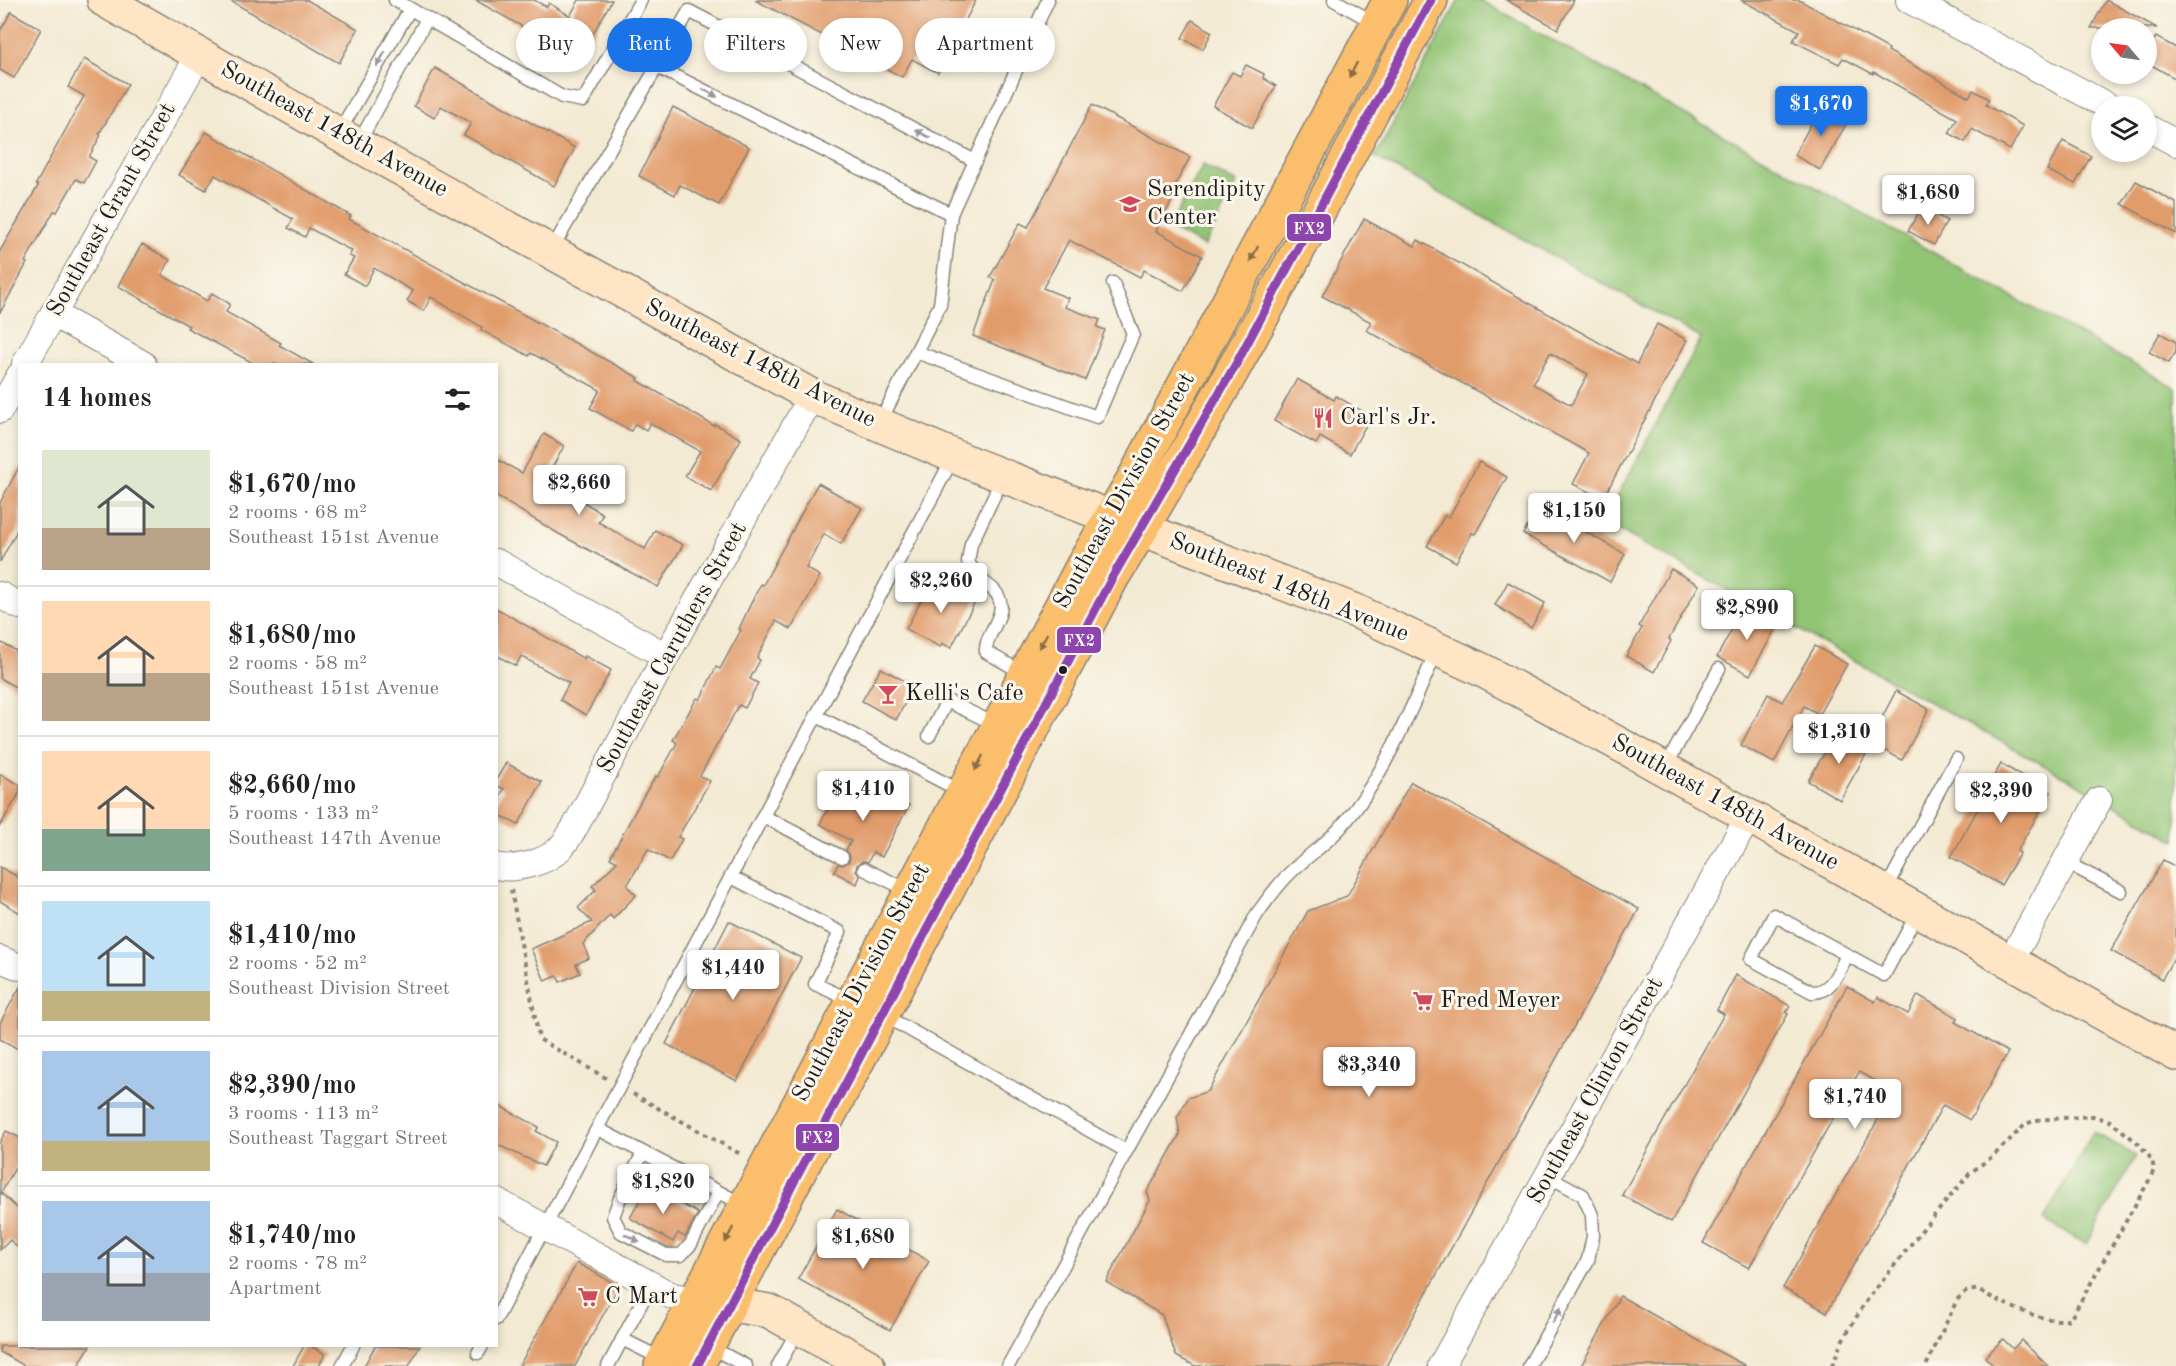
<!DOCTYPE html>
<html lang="en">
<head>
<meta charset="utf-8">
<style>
  :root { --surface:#fff; --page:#f2f2f2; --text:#222; --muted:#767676; --line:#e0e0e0; --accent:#1a73e8 }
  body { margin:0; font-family:"Old Standard TT",serif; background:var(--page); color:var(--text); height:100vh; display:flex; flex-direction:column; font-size:22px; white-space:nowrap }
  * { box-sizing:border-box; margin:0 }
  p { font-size:20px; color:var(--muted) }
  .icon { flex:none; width:33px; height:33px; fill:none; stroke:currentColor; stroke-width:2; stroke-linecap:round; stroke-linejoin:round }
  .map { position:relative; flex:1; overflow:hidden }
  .panel { position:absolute; left:18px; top:363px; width:480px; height:984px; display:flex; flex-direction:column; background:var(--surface); border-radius:0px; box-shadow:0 3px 9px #0003 }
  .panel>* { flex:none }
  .banner { position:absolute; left:516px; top:18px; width:570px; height:54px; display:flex; gap:12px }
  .needle { width:39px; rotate:299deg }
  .controls { position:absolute; left:2091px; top:18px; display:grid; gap:12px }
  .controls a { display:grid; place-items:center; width:66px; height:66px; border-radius:50%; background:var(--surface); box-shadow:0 3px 9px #0003; font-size:30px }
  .price { position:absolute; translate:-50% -51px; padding:0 14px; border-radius:6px; background:#fff; color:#222; font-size:20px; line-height:39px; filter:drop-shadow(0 2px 3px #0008) }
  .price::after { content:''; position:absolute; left:50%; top:36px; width:18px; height:14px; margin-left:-9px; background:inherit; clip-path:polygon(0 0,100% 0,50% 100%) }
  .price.current { background:var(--accent); color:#fff }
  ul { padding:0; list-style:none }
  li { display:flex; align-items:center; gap:18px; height:150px; padding:0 24px }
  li+li { border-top:2px solid var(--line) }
  li span { display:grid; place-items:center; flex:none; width:168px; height:120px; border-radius:0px; color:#555 }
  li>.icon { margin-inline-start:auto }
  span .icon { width:72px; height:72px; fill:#fffc; stroke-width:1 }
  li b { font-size:26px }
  h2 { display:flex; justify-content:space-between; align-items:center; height:72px; padding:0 24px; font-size:26px }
  .pill { padding:0 21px; border-radius:27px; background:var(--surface); box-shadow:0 3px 9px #0003; font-size:21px; line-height:54px }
  .pill.current { background:var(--accent); color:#fff }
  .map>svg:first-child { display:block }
</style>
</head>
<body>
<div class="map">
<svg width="2176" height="1366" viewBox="0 0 2176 1366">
  <rect width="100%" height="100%" fill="#fbf7ec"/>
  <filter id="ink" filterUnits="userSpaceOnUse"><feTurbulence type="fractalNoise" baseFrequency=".0167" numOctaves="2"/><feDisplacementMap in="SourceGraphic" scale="12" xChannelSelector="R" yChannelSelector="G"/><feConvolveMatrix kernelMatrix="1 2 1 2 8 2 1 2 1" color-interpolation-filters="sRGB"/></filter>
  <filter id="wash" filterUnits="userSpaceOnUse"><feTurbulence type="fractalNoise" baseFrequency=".008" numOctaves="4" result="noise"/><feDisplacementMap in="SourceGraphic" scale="24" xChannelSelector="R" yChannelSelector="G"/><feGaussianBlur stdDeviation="1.35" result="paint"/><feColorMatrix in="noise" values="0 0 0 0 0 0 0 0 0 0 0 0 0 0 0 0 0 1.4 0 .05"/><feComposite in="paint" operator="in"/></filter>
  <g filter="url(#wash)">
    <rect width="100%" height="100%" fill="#f3ead3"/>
    <g fill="#92c475" stroke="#577048" stroke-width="1.5">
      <path d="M1459,0H1480L2176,388V841L2076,783L1604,522L1701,338L1375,157Z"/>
      <path d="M1203,165L1237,183L1204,246L1169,228Z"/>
      <path d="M2093,1132L2136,1156L2086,1244L2044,1220Z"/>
    </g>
    <g id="blocks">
      <g fill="#e19c6c" fill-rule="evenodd">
        <path d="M229,0H307L358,29L339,63Z"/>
        <path d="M475,0H534L547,7L549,3L570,16L579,0H612L581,55L555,40L553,44Z"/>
        <path d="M755,0H976L938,73L912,59L902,77Z"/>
        <path d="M1506,0H1574L1558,29Z"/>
        <path d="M1741,0H1799L1889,49L1888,51L1969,97L1973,90L1989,99L1986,105L2023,126L2010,150L1972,129L1965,142L1949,133L1957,119L1874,72L1873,74L1843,58L1839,64L1793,41L1799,31Z"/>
        <path d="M2106,0L2157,28H2091Z"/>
        <path d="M11,12L41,29L14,78L0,70V31Z"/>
        <path d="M1192,20L1212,32L1203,49L1182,38Z"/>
        <path d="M2156,37L2176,48V79L2146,62V53Z"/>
        <path d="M84,59L128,84L99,134L101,135L89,157L96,161L84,183L76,179L57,212L54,211L25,262L27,263L0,313V251L38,186L36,184L84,96L68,87Z"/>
        <path d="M1246,65L1264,74L1263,78L1276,86L1252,128L1213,106L1232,72L1240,76Z"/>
        <path d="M435,68L575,148L554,186L464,135L471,123L441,106L434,118L414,106Z"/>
        <path d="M1822,104L1849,119L1820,170L1794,155Z"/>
        <path d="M1092,105L1190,157L1171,193L1175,195L1156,231L1202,256L1183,291L1144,270L1140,277L1069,240L1043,288L1068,298L1065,307L1100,320L1097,327L1105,330L1085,380L973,336L995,280L990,277L1020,223L1028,227Z"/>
        <path d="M673,107L749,147L719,205L680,185L675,195L639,176Z"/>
        <path d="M206,132L351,216L349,219L639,378L637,380L714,426L715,424L741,439L711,491L685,476L700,451L650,423L646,430L635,424L631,431L590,408L600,390L531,353L529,356L481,330L482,327L431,297L424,311L407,301L413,291L374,268L365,286L344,274L354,258L349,256L352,251L309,228L305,237L288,228L293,219L215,175L206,190L179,175Z"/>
        <path d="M2063,141L2091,156L2075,184L2047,170Z"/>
        <path d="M2136,181L2176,203V234L2122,204Z"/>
        <path d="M1922,207L1947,221L1934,245L1908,231Z"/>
        <path d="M1364,219L1415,246L1418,240L1637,364L1657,324L1687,340L1603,499L1573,484L1589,453L1366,330L1371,322L1322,296ZM1550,353L1588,374L1571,405L1533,384Z"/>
        <path d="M142,244L170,260L162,275L207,301L212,293L230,304L226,312L281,343L279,345L313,364H255L187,328L189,326L118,286Z"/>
        <path d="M2160,333L2176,342V352L2169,363L2149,352Z"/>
        <path d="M1297,379L1334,400L1336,396L1371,416L1350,454L1320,437L1316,444L1274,421Z"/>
        <path d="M544,434L564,446L548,475L575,490L572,495L603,514L598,522L645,549L655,530L683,545L658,587L559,534L496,496V459L522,473Z"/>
        <path d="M1479,462L1507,477L1475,534L1472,533L1456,562L1427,546L1445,515L1449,517Z"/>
        <path d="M20,465V525L0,562V503Z"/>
        <path d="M818,483L862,508L841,544L824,534L806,568L820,576L791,629L776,621L757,658L760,660L750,679L758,683L745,708L739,705L700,776L710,781L678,837L682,839L670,861L648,849L627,886L636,895L613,919L610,915L583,944L589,958L576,964L580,973L560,982L557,976L545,981L531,949L592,922L578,908L596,890L592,886L617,862L610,858L644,795L656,776L658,777L677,743L673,740L697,698L700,700L716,667L720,669L741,630L739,629L752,601L761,584L763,585Z"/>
        <path d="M1539,506L1625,554L1610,582L1523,534Z"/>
        <path d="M1671,569L1699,585L1669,639L1671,641L1654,672L1626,656L1642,628L1639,626Z"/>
        <path d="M933,578L976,600L951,648L942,643L940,647L906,629Z"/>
        <path d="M1508,582L1545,603L1531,628L1495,605Z"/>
        <path d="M1744,607L1778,624L1750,675L1717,657Z"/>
        <path d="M496,608L584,659L585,656L611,670L586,715L560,700L569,683L521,656L516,666L496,655Z"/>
        <path d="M0,642L20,653V690L0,678Z"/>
        <path d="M1815,646L1847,664L1819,714L1804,706L1774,763L1741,745L1768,694L1782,702Z"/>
        <path d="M881,668L914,686L896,720L862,701Z"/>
        <path d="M1896,691L1929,709L1902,760L1869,742Z"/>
        <path d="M1837,731L1869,749L1840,800L1808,781Z"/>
        <path d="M506,763L542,782L518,825L496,813V803L504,789L496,785V780Z"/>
        <path d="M2001,764L2051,792L2017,851L2020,853L2001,885L1951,857L1984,798L1982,796Z"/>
        <path d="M847,773L909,805L882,857L873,852L868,862L863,861L857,865L856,870L860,876L857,884L834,872L838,864L843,865L849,861L850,856L846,850L851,841L820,824Z"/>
        <path d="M0,774L20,785V792L0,826Z"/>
        <path d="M1411,782L1639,909L1386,1366H1195L1176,1356L1162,1315L1106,1282L1150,1200L1147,1192L1180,1134L1177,1118L1188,1098L1208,1091L1308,911L1347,896Z"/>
        <path d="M2163,860L2176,867V954L2162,979L2111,951Z"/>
        <path d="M0,867L20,878V913L0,901Z"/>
        <path d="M729,921L801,958L737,1081L666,1044Z"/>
        <path d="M1736,975L1790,1006L1786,1013L1788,1014L1671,1222L1622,1195L1724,1014L1717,1010Z"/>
        <path d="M1847,986L1875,1002L1878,997L1908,1014L1918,995L1958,1018L1955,1022L2008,1052L1970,1120L1943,1105L1827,1312L1783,1288L1894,1091L1859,1072L1749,1268L1703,1243Z"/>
        <path d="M20,987V1050L0,1039V1023Z"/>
        <path d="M496,1104L539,1127L536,1131L556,1142L543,1166L496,1144Z"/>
        <path d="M6,1131L20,1138V1159L1,1193L20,1211V1250L10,1240L0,1250V1142Z"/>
        <path d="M648,1186L698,1213L685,1237L678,1233L673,1242L630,1218Z"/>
        <path d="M837,1209L929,1261L890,1330L798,1279Z"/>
        <path d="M577,1263L619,1286L575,1366H519Z"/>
        <path d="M1620,1296L1708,1346L1746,1366H1581Z"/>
        <path d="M2003,1339L2013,1349L2021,1340L2048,1366H1994L1985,1357Z"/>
        <path d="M0,1346H90L78,1366H25L0,1352Z"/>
        <path d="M304,1346H311L325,1354L319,1366H293Z"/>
        <path d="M375,1346H420L409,1366H364Z"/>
      </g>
    </g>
  </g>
  <g filter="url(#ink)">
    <use href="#blocks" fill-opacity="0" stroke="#888378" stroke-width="1.5"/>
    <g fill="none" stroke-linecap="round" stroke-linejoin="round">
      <g stroke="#888378" stroke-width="15">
        <g id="lane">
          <path d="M395,0L562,97L583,101L641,0"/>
          <path d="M1334,0L1375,23"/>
          <path d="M657,67L951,214"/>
          <path d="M339,132L410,9"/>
          <path d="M358,144L427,19"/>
          <path d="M551,251L689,11L975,161"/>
          <path d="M916,352L1097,417L1133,334L1113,283"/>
          <path d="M879,424L940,305L951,214L1048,0"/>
          <path d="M1003,477L971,544L968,562C971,567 975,573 979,578C985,584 996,589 999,598C1007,616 984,635 986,652L1025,674"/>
          <path d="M817,716L962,792"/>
          <path d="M929,736L947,701L997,725"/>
          <path d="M1665,768L1719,669"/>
          <path d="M763,816L954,456"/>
          <path d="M2065,862L2121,891"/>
          <path d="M864,869L910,891"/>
          <path d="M731,877L840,932L815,984L852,1001"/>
          <path d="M1885,891L1956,759"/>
          <path d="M1847,955C1839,970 1832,993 1812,992L1751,959L1774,915L1884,975L1918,912"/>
          <path d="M883,1015L1126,1151"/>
          <path d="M598,1129L744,1205"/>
          <path d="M643,1153L620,1198L613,1217L621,1232L666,1255H681L691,1244L718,1192"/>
          <path d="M496,1319L763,816L842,857"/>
          <path d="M622,1339L664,1360"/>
          <path d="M710,1347L746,1366"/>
          <path d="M478,1353L482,1346"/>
          <path d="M342,1366L353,1346"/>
          <path d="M608,1366L651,1285"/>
          <path d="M778,1366L799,1328"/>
          <path d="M1008,1366L1257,914C1268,899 1278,884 1292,871C1307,856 1326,844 1340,828C1383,780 1411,709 1437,650"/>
          <path d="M1529,1366L1588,1260L1593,1236L1592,1215L1583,1195L1548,1176"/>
        </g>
      </g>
      <g stroke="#888378" stroke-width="28">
        <g id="street">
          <path d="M1909,0L2108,106"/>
          <path d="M2146,127L2176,143"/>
          <path d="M53,314L143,364"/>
          <path d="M25,364L199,55"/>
          <path d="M0,410L20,375"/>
          <path d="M496,562L666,656"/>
          <path d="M0,595L20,606"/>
          <path d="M496,866C516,871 549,862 562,846C567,841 571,833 575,827L666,656L812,396"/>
          <path d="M0,959L20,967"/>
          <path d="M2010,962L2099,800"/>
          <path d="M496,1201L672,1296L696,1300"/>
          <path d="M1441,1366L1749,816"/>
        </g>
      </g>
      <g stroke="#888378" stroke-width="36">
        <g id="secondary">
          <path d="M104,0L338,134L812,396L975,465L1358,612L1437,649L1482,670L1628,749L2176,1054"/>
          <path d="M702,1300L769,1311L868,1366"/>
        </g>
      </g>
      <g stroke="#888378" stroke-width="36">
        <g id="primary">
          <path d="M661,1366L1083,565L1138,471L1390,0"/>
          <path d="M697,1366L1112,578C1227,390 1328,194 1431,0"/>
        </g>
      </g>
      <g stroke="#888378" stroke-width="4" stroke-dasharray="4.5 4.5" stroke-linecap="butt">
        <path d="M511,890L539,1039L606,1078"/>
        <path d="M633,1094L742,1155"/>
        <path d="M1832,1366L1842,1341L1865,1303L1922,1230L1970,1173L1993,1156L2026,1124L2036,1120L2093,1116L2110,1121L2139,1144L2152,1160L2154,1169L2151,1177L2070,1320C2037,1322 2006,1304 1977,1290C1966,1290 1963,1293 1957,1300L1926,1366"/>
      </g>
      <use href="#lane" stroke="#fff" stroke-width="12"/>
      <use href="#street" stroke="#fff" stroke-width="26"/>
      <use href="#secondary" stroke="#fde5c5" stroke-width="33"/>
      <use href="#primary" stroke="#fabe6d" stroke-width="33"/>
      <g stroke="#fbf7ec" stroke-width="14">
        <path id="bus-1" d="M697,1366L1112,578L1236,364L1431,0"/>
      </g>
      <use href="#bus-1" stroke="#8e44ad" stroke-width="9"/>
    </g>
    <defs><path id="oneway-solid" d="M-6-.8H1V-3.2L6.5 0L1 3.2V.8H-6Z" transform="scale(1.5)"/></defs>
    <g fill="#999">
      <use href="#oneway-solid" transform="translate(381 59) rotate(120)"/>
      <use href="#oneway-solid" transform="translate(710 93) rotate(27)"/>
      <use href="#oneway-solid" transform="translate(923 134) rotate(-152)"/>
      <use href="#oneway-solid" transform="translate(632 1238) rotate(27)"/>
      <use href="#oneway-solid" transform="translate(1557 1315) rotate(-61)"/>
    </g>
    <g fill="#8b6d44">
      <use href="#oneway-solid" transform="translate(1353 70) rotate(118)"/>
      <use href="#oneway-solid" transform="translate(1254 254) rotate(118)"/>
      <use href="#oneway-solid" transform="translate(1043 641) rotate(118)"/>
      <use href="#oneway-solid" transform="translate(979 763) rotate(118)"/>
      <use href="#oneway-solid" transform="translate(729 1235) rotate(118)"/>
    </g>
  </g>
  <defs>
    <g id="school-bare" transform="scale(1.62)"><path d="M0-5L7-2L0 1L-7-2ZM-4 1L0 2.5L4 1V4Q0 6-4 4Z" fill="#d1495b" stroke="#fbf7ec" stroke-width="2.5" paint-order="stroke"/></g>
    <g id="restaurant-bare" transform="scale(1.62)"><path d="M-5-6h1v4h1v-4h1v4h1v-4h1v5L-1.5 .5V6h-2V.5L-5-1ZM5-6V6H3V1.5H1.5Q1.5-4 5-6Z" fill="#d1495b" stroke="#fbf7ec" stroke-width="2.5" paint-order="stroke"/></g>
    <g id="bar-bare" transform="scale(1.62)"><path d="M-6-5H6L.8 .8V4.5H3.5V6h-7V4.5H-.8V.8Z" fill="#d1495b" stroke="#fbf7ec" stroke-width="2.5" paint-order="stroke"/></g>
    <g id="supermarket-bare" transform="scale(1.62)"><path d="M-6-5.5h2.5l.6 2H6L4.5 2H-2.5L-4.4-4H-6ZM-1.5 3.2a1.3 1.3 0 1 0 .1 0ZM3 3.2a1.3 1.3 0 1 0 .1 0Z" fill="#d1495b" stroke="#fbf7ec" stroke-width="2.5" paint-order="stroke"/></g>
  </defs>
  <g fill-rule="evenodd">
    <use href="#school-bare" x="1130" y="204"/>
    <use href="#restaurant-bare" x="1323" y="418"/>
    <use href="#bar-bare" x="888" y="694"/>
    <use href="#supermarket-bare" x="1423" y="1001"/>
    <use href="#supermarket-bare" x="588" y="1297"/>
  </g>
  <circle fill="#1c1c1c" stroke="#fbf7ec" stroke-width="2" cx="1063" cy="670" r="5"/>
  <g text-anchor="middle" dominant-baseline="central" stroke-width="6" stroke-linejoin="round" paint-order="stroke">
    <g font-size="24" fill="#1c1c1c" stroke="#fbf7ec">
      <text transform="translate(334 130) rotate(29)">Southeast 148th Avenue</text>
      <text transform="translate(112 210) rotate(-61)">Southeast Grant Street</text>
      <text transform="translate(760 364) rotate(27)">Southeast 148th Avenue</text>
      <text transform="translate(1125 491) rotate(-61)">Southeast Division Street</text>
      <text transform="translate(1289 588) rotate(22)">Southeast 148th Avenue</text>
      <text transform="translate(673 648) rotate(-61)">Southeast Caruthers Street</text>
      <text transform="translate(1725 803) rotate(29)">Southeast 148th Avenue</text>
      <text transform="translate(862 983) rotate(-62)">Southeast Division Street</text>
      <text transform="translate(1596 1091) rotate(-61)">Southeast Clinton Street</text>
    </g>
    <g font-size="24" fill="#1c1c1c" stroke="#fbf7ec" text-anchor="start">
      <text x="1147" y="190">Serendipity<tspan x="1147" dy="28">Center</tspan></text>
      <text x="1340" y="418">Carl's Jr.</text>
      <text x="905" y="694">Kelli's Cafe</text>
      <text x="1440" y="1001">Fred Meyer</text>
      <text x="605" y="1297">C Mart</text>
    </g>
  </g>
  <g stroke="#fbf7ec" stroke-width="2">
    <rect x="1286" y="213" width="46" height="29" rx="6" fill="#8e44ad"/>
    <rect x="1056" y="626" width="46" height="28" rx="6" fill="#8e44ad"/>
    <rect x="795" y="1123" width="45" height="29" rx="6" fill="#8e44ad"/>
  </g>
  <g font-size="16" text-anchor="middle" font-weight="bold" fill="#fff">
    <text x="1309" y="234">FX2</text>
    <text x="1079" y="646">FX2</text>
    <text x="817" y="1143">FX2</text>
  </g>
</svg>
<div class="controls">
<a><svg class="needle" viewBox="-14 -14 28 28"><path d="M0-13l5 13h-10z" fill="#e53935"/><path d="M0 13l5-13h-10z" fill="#767676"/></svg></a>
<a><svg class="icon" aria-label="layers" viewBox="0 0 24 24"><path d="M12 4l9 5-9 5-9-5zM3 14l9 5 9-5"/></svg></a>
</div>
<b class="price current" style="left:1821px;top:137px">$1,670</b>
<b class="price" style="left:1928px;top:226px">$1,680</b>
<b class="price" style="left:579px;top:516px">$2,660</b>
<b class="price" style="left:1574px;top:544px">$1,150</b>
<b class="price" style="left:941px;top:614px">$2,260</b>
<b class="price" style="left:1747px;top:641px">$2,890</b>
<b class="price" style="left:1839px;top:765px">$1,310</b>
<b class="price" style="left:863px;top:822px">$1,410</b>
<b class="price" style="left:2001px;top:824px">$2,390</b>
<b class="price" style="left:733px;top:1001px">$1,440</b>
<b class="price" style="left:1369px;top:1098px">$3,340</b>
<b class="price" style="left:1855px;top:1130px">$1,740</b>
<b class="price" style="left:663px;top:1215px">$1,820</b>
<b class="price" style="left:863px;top:1270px">$1,680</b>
<div class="banner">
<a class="pill">Buy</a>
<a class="pill current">Rent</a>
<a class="pill">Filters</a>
<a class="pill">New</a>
<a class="pill">Apartment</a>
</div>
<section class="panel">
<h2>14 homes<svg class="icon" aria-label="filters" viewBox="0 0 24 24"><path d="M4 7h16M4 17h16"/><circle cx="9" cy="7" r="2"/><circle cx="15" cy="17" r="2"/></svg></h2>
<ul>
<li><span style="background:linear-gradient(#dfe7d0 65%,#b9a48a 0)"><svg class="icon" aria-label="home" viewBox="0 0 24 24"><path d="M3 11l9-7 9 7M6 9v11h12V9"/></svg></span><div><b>$1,670/mo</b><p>2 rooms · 68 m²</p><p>Southeast 151st Avenue</p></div></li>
<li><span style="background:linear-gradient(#ffd9b3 60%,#b9a48a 0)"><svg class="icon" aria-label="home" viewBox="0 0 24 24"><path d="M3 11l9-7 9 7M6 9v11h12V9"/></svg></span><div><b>$1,680/mo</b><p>2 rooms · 58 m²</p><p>Southeast 151st Avenue</p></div></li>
<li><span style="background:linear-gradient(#ffd9b3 65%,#7fa58c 0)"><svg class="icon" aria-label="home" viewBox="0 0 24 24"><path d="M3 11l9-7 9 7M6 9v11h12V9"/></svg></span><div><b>$2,660/mo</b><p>5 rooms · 133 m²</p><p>Southeast 147th Avenue</p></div></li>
<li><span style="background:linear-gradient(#bfe0f5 75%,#c2b280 0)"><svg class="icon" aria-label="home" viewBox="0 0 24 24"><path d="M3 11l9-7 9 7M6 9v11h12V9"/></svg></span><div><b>$1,410/mo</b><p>2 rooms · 52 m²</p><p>Southeast Division Street</p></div></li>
<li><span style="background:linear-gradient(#a9c7e8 75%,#c2b280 0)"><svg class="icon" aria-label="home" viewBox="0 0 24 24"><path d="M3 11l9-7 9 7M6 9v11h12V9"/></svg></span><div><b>$2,390/mo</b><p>3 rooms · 113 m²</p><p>Southeast Taggart Street</p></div></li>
<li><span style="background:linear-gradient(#a9c7e8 60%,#9aa5b1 0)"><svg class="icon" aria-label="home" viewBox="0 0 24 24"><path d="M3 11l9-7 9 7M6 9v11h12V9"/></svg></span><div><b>$1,740/mo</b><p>2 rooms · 78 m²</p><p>Apartment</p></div></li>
</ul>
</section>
</div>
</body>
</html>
